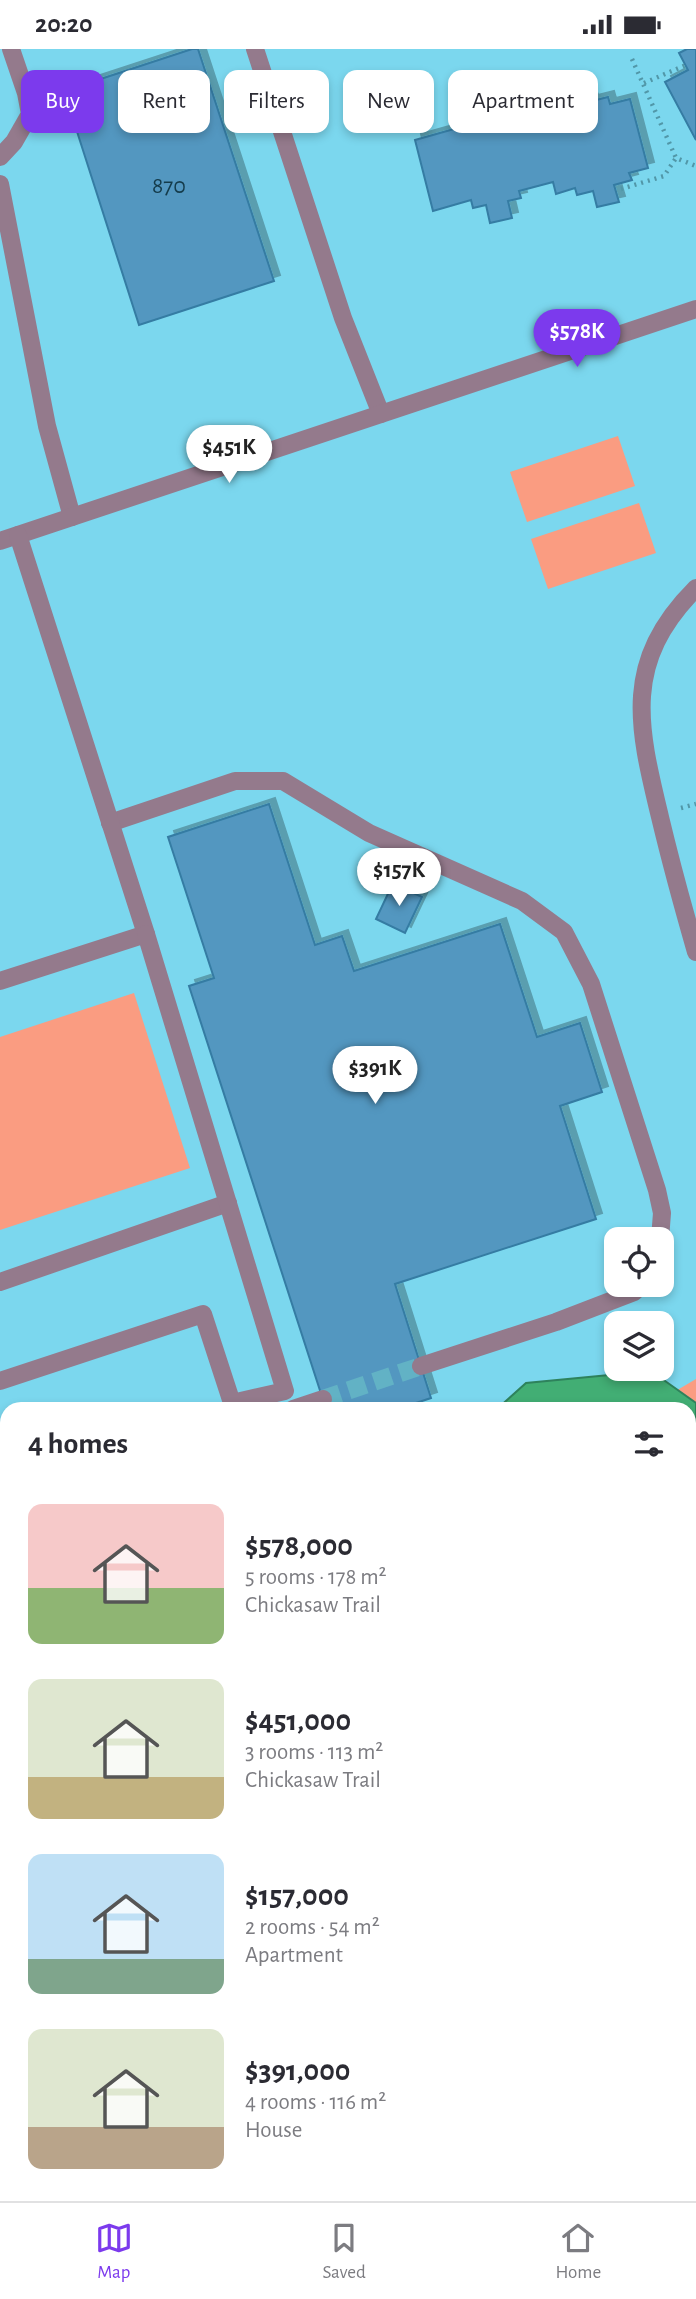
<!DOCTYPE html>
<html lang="en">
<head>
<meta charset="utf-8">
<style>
  :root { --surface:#fff; --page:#f2f2f3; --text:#2b2b33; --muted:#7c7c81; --line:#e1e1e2; --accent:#7c3aed }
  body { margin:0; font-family:"Alegreya Sans",sans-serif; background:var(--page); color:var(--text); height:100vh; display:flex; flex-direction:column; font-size:26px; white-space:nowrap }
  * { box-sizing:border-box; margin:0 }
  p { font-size:23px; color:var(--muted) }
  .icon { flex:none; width:38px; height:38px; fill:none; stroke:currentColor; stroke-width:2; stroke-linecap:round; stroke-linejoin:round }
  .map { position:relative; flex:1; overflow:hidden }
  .side { position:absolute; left:0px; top:1353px; width:696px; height:800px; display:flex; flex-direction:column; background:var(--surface); border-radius:21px 21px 0 0; box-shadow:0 4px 10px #0003 }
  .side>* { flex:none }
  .guide { position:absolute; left:21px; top:21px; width:654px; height:63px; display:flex; gap:14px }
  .buttons { position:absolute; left:604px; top:1178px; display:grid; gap:14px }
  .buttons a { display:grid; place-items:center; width:70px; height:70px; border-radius:14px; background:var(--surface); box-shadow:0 4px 10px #0003; font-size:35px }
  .price { position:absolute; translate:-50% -60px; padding:0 16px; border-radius:24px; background:#fff; color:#222; font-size:23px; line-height:46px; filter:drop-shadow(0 2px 4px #0008) }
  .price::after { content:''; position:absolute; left:50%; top:42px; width:21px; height:16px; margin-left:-10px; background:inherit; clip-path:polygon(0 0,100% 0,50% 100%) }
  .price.active { background:var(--accent); color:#fff }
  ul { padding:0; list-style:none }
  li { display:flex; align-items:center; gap:21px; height:175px; padding:0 28px }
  li span { display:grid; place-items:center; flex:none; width:196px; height:140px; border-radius:14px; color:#555 }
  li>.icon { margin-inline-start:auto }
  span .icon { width:84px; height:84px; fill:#fffc; stroke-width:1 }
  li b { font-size:30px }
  h2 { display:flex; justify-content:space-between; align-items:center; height:84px; padding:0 28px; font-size:30px }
  .pill { padding:0 24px; border-radius:14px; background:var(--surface); box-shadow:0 4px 10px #0003; font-size:24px; line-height:63px }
  .pill.active { background:var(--accent); color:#fff }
  .status { display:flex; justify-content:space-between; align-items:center; height:49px; padding:0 35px; background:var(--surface); direction:ltr }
  .status svg { height:19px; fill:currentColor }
  .tab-bar { display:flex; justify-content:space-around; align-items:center; height:98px; border-top:2px solid var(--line); background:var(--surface); font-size:19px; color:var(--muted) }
  .tab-bar a { display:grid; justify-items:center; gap:4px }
  .tab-bar .active { color:var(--accent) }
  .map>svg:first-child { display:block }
</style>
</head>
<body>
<div class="status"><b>20:20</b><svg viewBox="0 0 49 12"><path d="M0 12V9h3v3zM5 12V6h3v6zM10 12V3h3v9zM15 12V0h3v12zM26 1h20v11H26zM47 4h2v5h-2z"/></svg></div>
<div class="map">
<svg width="696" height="2152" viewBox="0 0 696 2152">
  <defs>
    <filter id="shadow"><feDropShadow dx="6" dy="-6" stdDeviation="0" flood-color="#0004"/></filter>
  </defs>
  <rect width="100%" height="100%" fill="#7bd7ee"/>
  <g fill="#fa9c81">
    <path d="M618,387L635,437L527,473L510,423Z"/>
    <path d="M639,454L656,504L548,540L531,490Z"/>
    <path d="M134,944L190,1119L0,1181V988Z"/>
    <path d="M696,1330V2152H48L46,2146H690V1360L657,1353Z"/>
  </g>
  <path fill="#42ae74" stroke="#2e825c" stroke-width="2" d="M651,1322L696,1354V1594L690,1590V1360H497L526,1334Z"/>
  <g fill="#5297c0" stroke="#357ca3" stroke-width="2" filter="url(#shadow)">
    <path d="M192,0H198L274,232L139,276L64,42Z"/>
    <path d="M687,0H696V91L665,33L688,21L679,4Z"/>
    <path d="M587,36L592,52L608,48L610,55L630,50L648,119L629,124L632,131L614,136L619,153L597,158L593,142L577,146L575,139L556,145L553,133L519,142L521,149L508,152L512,169L490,174L486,156L473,159L471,151L433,162L415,91L454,80L453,75L466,71L462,55L480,51L484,68L497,64L498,71L538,61L541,71L557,67L556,61L574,56L570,40Z"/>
    <path d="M269,755L315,896L342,887L354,922L500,875L537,988L580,974L602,1043L560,1057L596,1170L395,1235L431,1349L398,1360H326L189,937L214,929L168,788Z"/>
    <path d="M393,834L422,848L405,884L376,870Z"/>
  </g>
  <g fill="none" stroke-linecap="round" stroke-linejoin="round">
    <path stroke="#62b2c5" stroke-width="18" stroke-dasharray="18 9" stroke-linecap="butt" d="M323,1350L421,1317"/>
    <g stroke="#5197a8" stroke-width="4.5" stroke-dasharray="2 5" stroke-linecap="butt">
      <path d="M632,10L676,109L696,117"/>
      <path d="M644,34L686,16"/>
      <path d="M621,140L664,127L676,109"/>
      <path d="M681,759L696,755"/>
    </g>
    <g stroke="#947a8c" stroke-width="18">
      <path d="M255,0L343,269L381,365"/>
      <path d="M0,108L14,93L30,65L26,44L11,0"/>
      <path d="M0,135L47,377L72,468"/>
      <path d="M0,492L696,260"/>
      <path d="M696,539C622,613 638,677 660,768C671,814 683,858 696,903"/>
      <path d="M110,774L235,732H283L369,784L522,852L564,883L591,935L657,1141L662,1164L660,1190"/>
      <path d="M0,932L146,885L18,486"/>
      <path d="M0,1233L228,1154"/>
      <path d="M421,1317L556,1273L634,1243L642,1236"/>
      <path d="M0,1332L203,1265L232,1354L285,1342L146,885"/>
      <path d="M293,1360L323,1350"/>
    </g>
  </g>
  <g text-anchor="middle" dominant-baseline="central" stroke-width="5" stroke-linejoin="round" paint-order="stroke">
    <g font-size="24" fill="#143b4a">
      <text x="169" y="137">870</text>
    </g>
  </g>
</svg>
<div class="buttons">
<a><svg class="icon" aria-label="locate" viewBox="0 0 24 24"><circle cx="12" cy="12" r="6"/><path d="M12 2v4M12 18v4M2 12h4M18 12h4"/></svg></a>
<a><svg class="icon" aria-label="layers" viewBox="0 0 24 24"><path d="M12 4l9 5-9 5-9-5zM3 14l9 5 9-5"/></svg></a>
</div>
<b class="price active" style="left:577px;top:320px">$578K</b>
<b class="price" style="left:229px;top:436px">$451K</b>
<b class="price" style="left:399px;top:859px">$157K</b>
<b class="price" style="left:375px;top:1057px">$391K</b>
<div class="guide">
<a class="pill active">Buy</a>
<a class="pill">Rent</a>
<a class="pill">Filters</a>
<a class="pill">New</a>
<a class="pill">Apartment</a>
</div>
<section class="side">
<h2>4 homes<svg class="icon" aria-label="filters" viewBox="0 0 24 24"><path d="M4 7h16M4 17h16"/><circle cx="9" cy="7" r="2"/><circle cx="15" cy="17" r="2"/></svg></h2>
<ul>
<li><span style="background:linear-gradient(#f6c9c9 60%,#8fb573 0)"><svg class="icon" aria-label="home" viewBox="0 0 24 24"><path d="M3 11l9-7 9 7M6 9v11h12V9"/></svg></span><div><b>$578,000</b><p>5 rooms · 178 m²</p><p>Chickasaw Trail</p></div></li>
<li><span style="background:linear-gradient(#dfe7d0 70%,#c2b280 0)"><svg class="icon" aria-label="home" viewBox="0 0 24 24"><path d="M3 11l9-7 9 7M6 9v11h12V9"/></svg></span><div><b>$451,000</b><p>3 rooms · 113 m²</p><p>Chickasaw Trail</p></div></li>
<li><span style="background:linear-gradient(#bfe0f5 75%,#7fa58c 0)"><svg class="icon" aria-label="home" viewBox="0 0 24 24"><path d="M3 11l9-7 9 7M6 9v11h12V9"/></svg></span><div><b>$157,000</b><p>2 rooms · 54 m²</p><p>Apartment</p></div></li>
<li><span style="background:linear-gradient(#dfe7d0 70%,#b9a48a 0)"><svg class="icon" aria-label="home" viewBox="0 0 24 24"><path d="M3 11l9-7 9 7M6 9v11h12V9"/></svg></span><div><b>$391,000</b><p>4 rooms · 116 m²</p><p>House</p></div></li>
</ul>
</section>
</div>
<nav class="tab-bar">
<a class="active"><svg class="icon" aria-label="map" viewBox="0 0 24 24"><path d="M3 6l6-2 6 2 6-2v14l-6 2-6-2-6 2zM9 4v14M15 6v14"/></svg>Map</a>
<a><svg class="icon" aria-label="saved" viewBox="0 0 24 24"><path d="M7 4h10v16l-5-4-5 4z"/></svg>Saved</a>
<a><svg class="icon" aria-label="home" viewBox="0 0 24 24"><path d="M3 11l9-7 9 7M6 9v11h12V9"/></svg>Home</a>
</nav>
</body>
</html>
